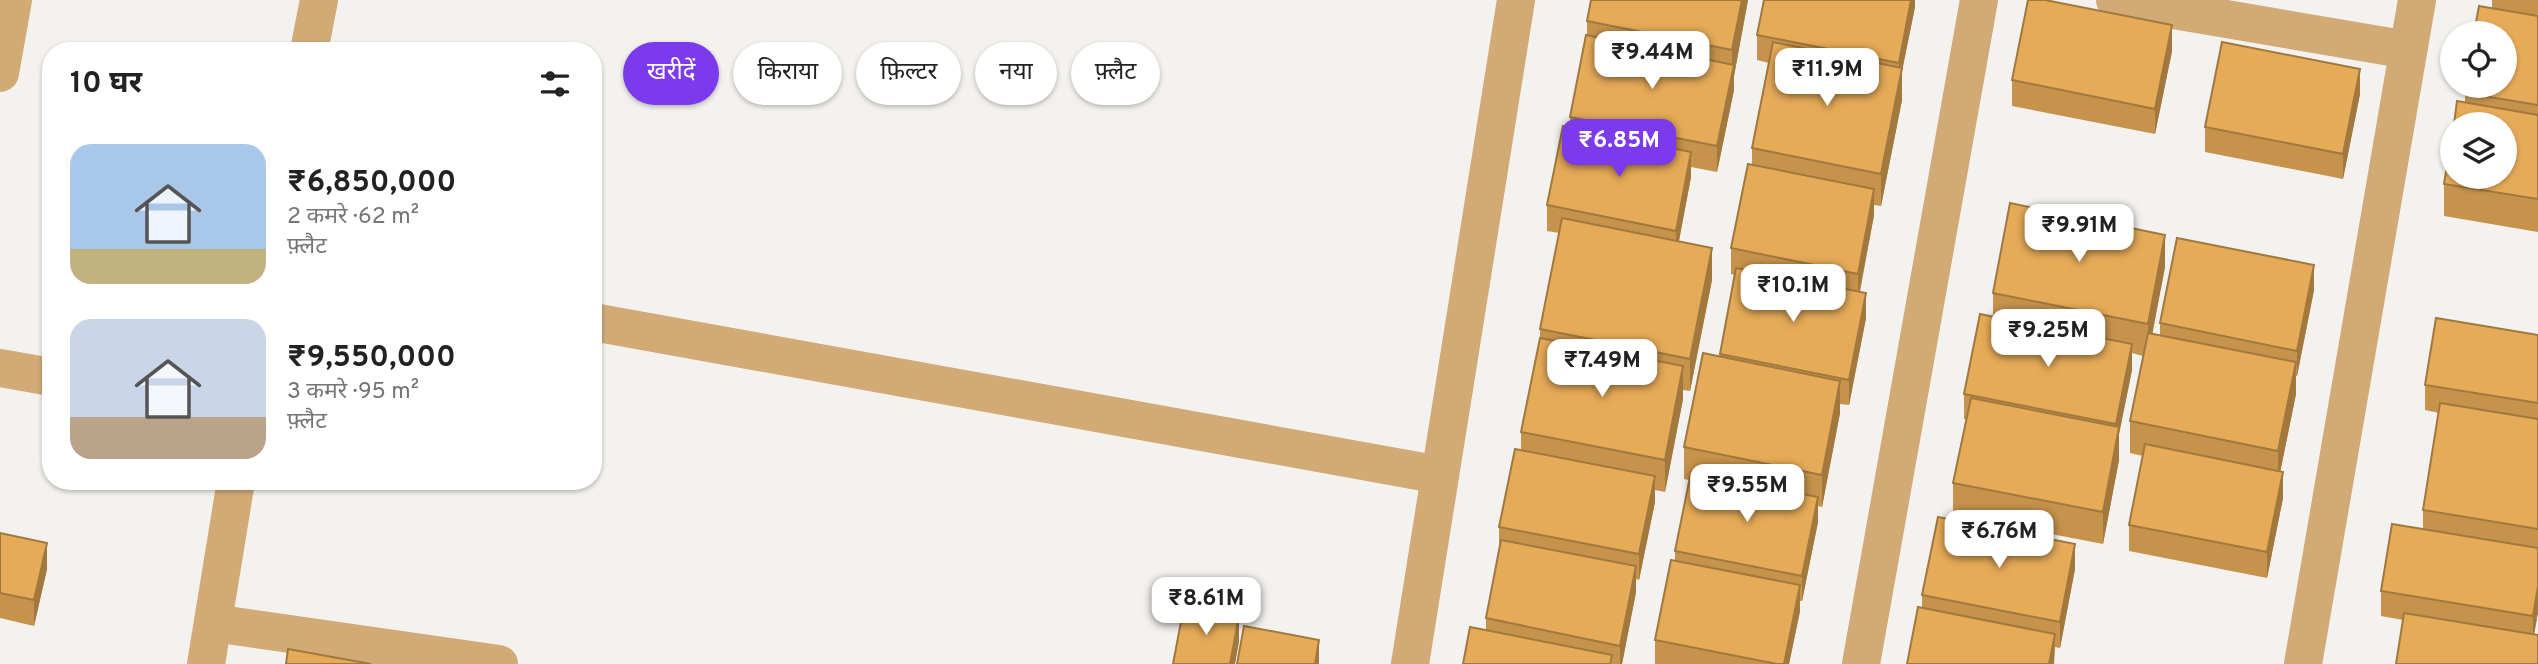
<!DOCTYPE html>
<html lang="hi">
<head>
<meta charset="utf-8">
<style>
  :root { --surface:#fff; --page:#f2f2f2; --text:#222; --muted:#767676; --accent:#7c3aed }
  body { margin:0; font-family:Overpass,"Noto Sans Devanagari",sans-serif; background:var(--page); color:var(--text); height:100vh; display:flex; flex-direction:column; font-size:26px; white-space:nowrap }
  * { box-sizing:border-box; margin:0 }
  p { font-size:23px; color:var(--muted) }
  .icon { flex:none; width:38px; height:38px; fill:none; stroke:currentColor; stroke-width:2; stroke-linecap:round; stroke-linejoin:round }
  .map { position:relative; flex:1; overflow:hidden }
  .panel { position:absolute; left:42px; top:42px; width:560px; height:448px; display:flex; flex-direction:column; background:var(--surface); border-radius:28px; box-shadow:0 2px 5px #0004 }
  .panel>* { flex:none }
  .guide { position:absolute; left:623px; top:42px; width:665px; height:63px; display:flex; gap:14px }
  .buttons { position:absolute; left:2440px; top:21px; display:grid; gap:14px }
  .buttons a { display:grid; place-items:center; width:77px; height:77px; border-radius:50%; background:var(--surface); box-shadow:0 2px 5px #0004; font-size:35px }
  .price { position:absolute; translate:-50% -60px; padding:0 16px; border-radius:14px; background:#fff; color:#222; font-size:23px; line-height:46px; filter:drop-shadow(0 2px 4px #0008) }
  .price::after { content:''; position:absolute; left:50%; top:42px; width:21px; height:16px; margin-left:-10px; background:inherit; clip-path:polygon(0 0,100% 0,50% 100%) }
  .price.current { background:var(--accent); color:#fff }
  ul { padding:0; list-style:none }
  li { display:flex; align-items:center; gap:21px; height:175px; padding:0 28px }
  li span { display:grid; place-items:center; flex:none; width:196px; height:140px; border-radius:21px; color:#555 }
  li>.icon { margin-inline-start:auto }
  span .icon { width:84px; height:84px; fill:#fffc; stroke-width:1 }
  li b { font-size:30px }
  h2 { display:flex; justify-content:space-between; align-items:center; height:84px; padding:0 28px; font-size:30px }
  .tag { padding:0 24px; border-radius:32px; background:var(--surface); box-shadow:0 2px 5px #0004; font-size:24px; line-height:63px }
  .tag.current { background:var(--accent); color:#fff }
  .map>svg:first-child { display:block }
</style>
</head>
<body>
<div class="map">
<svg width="2538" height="664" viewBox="0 0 2538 664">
  <rect width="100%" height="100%" fill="#f4f2ef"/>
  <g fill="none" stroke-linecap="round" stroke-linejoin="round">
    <g stroke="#d1aa76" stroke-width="38">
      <path d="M2115,0L2408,50"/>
      <path d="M309,51L319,0"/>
      <path d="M0,73L13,0"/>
      <path d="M593,322L1440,475"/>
      <path d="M0,368L51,377"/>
      <path d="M213,623L499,664"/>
      <path d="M206,664L236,481"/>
      <path d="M1410,664L1516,0"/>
      <path d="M1861,664L1979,0"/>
      <path d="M2303,664L2417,0"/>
    </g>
  </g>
  <g fill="#c6934c">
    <path d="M1591,0H1748L1734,76V90L1717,172L1691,167V177L1679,241L1712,280L1690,391L1683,390V399L1665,492L1655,490V502L1639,580L1636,579V592L1622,664H1463L1486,630V618L1499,548V527L1521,450V432L1540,338V329L1559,233L1547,231V205L1570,127V117L1587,35V21Z"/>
    <path d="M1915,0V7L1902,71V100L1881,206L1874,205V215L1860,292L1866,318L1849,405L1840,404V413L1822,507L1818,506V522L1802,601H1800V611L1789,664H1655V640L1675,561V551L1689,480L1684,479V447L1720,356L1735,275L1731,274V248L1752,165V148L1769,63L1757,60V35Z"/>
    <path d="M2492,0H2538V232L2444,216V184L2465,103V93L2492,9Z"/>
    <path d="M2172,51L2155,134L2012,106V80Z"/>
    <path d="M2360,94L2343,179L2205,152V127Z"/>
    <path d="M2165,267L2152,333L2160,335V323L2314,290L2297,376H2296V394L2280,472L2283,498L2267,578L2129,551V525L2143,456L2130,453V421L2143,356L2132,353V370L2119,434V460L2103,544L1953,515V483L1966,420L1964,419V394L1993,316V293Z"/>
    <path d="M2538,335V612L2534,634L2403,620L2381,616V591L2423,529V510L2439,413L2425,410V385Z"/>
    <path d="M0,533L47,569L34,626L0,618Z"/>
    <path d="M2075,569L2060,648L2055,647L2054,664H1907L1922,608V595Z"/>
  </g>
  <g fill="#a1783e">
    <path d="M1742,0H1748L1734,76V90L1717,172V146L1732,71V50Z"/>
    <path d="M1911,0H1915V7L1902,71V100L1881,206V174L1899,86V63Z"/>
    <path d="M2172,25V51L2155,134V109Z"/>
    <path d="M2360,69V94L2343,179V154Z"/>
    <path d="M1691,152V177L1676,256V231Z"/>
    <path d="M1874,189V215L1858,299V274Z"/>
    <path d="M2165,235V267L2148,357V324Z"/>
    <path d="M1712,248V280L1690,391V359Z"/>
    <path d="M2314,265V290L2297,376V351Z"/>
    <path d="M1866,293V318L1849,405V380Z"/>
    <path d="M2132,344V370L2119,434V460L2103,544V512L2116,444V424Z"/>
    <path d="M2296,362V394L2278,483V451Z"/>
    <path d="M1683,366V399L1665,492V460Z"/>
    <path d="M1840,381V413L1822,507V475Z"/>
    <path d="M2283,472V498L2267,578V552Z"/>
    <path d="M1655,476V502L1639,580V554Z"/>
    <path d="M1818,497V522L1802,601V576Z"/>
    <path d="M47,543V569L34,626V600Z"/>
    <path d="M2075,544V569L2060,648V622Z"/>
    <path d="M1636,566V592L1622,664H1620V646Z"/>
    <path d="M1800,585V611L1789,664H1784Z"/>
    <path d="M2538,586V612L2533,641V616Z"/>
    <path d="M1239,616V642L1235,664H1230Z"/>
    <path d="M2055,634L2054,664H2049Z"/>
    <path d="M1319,640V664H1315Z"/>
  </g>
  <g fill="#e6ab58" stroke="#a1783e" stroke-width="2">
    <path d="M1591,0H1742L1732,50L1587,21Z"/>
    <path d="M1764,0H1911L1899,63L1757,35Z"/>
    <path d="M2028,0H2045L2172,25L2155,109L2012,80Z"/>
    <path d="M2479,6L2538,16V105L2465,93L2466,86H2504V33H2474Z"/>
    <path d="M1586,35L1734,65L1717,146L1570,117Z"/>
    <path d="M1773,42L1902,68L1881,174L1752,148Z"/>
    <path d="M2222,42L2360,69L2343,154L2205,127Z"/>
    <path d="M2457,101L2538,115V199L2444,184L2452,136V177H2504V124H2454Z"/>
    <path d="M1563,126L1691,152L1676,231L1547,205Z"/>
    <path d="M1748,164L1874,189L1858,274L1731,248Z"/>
    <path d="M2010,203L2165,235L2148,324L1993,293Z"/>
    <path d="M1562,218L1712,248L1690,359L1540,329Z"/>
    <path d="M2177,238L2314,265L2297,351L2160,323Z"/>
    <path d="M1736,268L1866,293L1849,380L1720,354Z"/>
    <path d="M1980,314L2132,344L2116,424L1964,394Z"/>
    <path d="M2436,318L2538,335V403L2425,385Z"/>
    <path d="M2148,333L2296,362L2278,451L2130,421Z"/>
    <path d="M1540,338L1683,366L1665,460L1521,432Z"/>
    <path d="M1703,353L1840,381L1822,475L1684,447Z"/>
    <path d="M1971,398L2119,427L2103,512L1953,483Z"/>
    <path d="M2440,403L2538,419V529L2423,510Z"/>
    <path d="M2145,444L2283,472L2267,552L2129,525Z"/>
    <path d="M1515,449L1655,476L1639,554L1499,527Z"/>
    <path d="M1691,472L1818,497L1802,576L1675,551Z"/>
    <path d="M1938,517L2075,544L2060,622L1922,595Z"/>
    <path d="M2392,524L2538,548V586L2533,616L2381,591Z"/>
    <path d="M0,533L47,543L34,600L0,593Z"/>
    <path d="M1501,540L1636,566L1620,646L1486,618Z"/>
    <path d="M1671,560L1800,585L1784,664H1777L1655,640Z"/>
    <path d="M1184,606L1239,616L1230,664H1173Z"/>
    <path d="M1918,607L2055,634L2049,664H1907Z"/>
    <path d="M2404,613L2538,635V664H2396Z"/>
    <path d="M1244,626L1319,640L1315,664H1237Z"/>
    <path d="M1470,627L1612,655L1610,664H1463Z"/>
    <path d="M288,649L371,664H286Z"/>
  </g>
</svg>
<div class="buttons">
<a><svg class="icon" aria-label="locate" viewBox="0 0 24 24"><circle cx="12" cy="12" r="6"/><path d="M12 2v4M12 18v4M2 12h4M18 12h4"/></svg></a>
<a><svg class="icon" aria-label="layers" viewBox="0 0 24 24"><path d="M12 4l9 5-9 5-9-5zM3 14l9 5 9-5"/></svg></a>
</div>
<b class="price" style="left:1652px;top:91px">₹9.44M</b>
<b class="price" style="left:1827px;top:108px">₹11.9M</b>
<b class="price current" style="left:1619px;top:179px">₹6.85M</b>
<b class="price" style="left:2079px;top:264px">₹9.91M</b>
<b class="price" style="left:1793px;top:324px">₹10.1M</b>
<b class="price" style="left:2048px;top:369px">₹9.25M</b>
<b class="price" style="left:1602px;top:399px">₹7.49M</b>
<b class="price" style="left:1747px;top:524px">₹9.55M</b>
<b class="price" style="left:1999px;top:570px">₹6.76M</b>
<b class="price" style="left:1206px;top:637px">₹8.61M</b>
<div class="guide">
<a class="tag current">खरीदें</a>
<a class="tag">किराया</a>
<a class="tag">फ़िल्टर</a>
<a class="tag">नया</a>
<a class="tag">फ़्लैट</a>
</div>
<section class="panel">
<h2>10 घर<svg class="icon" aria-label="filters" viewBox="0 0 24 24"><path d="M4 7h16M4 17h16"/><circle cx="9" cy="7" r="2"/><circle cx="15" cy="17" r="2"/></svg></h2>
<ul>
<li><span style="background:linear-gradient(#a9c7e8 75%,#c2b280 0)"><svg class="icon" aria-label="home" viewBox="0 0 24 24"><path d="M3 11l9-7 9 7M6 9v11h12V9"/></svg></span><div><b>₹6,850,000</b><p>2 कमरे · 62 m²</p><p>फ़्लैट</p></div></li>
<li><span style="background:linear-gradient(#c9d6e8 70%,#b9a48a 0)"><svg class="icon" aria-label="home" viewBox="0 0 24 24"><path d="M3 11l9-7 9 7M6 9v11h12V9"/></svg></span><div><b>₹9,550,000</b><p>3 कमरे · 95 m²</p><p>फ़्लैट</p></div></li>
</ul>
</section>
</div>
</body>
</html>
